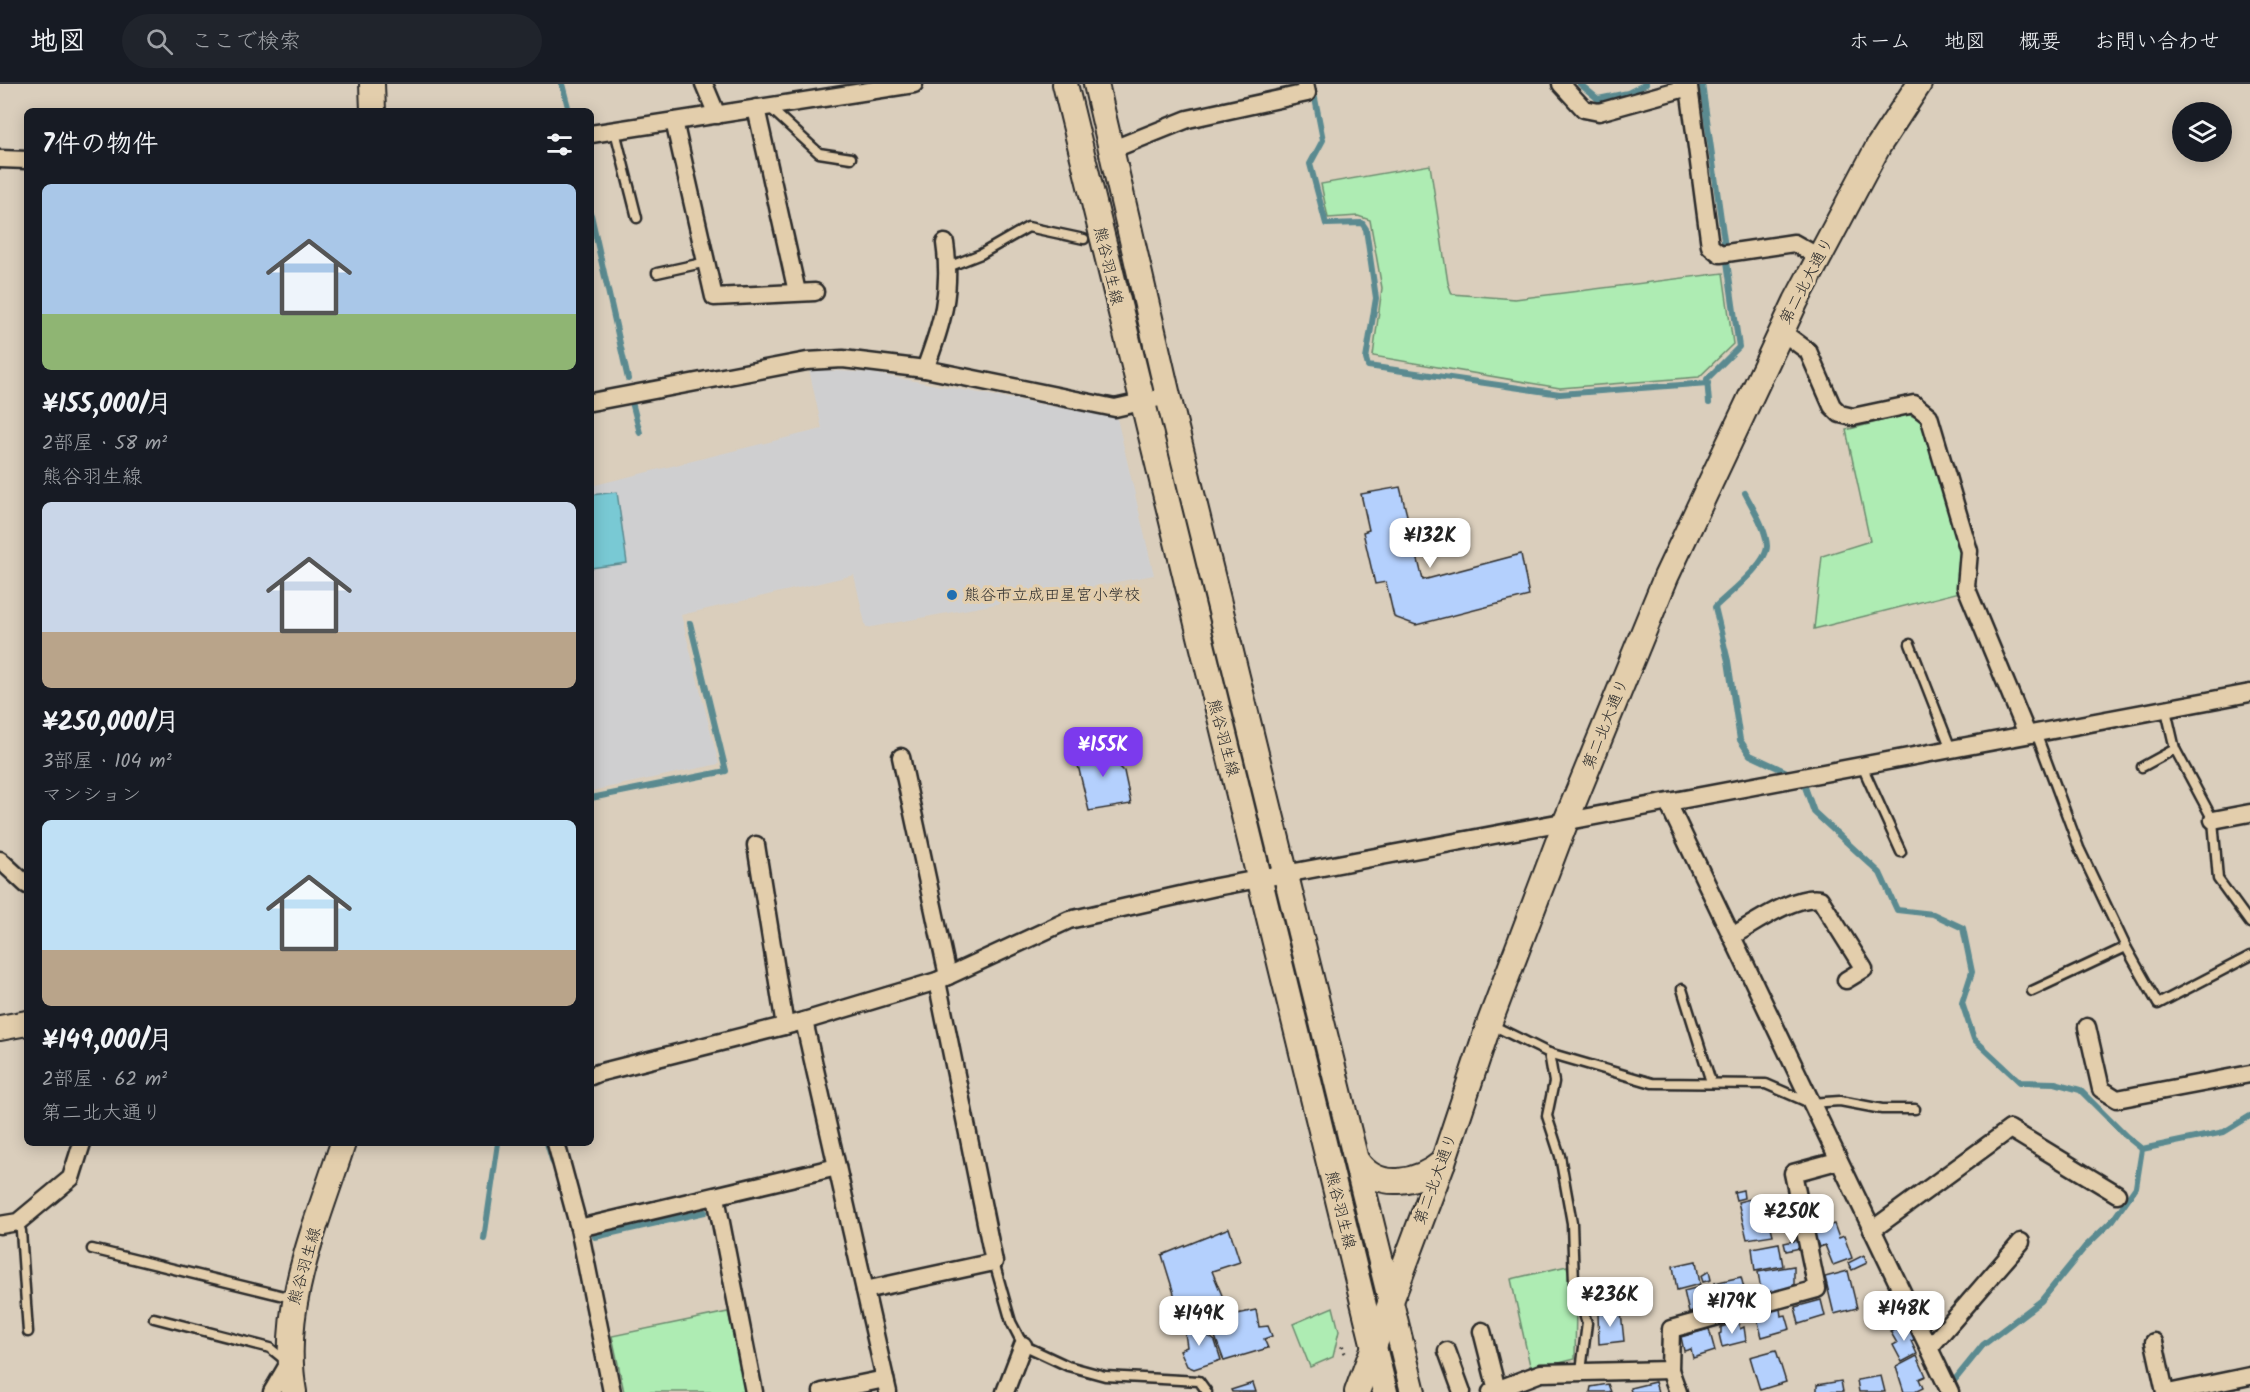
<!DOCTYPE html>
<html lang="ja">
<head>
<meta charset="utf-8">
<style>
  :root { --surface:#171b24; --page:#20242c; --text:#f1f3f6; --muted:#9ea1a6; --line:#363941; --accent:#7c3aed }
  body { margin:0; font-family:Kalam,"Klee One",sans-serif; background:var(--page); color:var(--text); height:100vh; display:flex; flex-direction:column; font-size:22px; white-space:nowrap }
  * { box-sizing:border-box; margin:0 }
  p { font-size:20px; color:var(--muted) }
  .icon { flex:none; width:33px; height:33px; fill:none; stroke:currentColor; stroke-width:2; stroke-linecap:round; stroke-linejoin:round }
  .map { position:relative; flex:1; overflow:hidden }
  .panel { position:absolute; left:24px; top:24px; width:570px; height:1038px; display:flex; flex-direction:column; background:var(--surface); border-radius:9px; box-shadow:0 3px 15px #0003 }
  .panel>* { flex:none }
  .controls { position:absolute; left:2172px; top:18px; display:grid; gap:12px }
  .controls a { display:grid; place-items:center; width:60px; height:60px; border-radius:50%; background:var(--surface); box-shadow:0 3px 15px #0003; font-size:30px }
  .price { position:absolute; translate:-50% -51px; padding:0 14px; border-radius:12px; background:#fff; color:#222; font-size:20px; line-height:39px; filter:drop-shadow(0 2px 3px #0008) }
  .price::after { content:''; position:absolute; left:50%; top:36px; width:18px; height:14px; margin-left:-9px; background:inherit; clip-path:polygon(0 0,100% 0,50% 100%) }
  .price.selected { background:var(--accent); color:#fff }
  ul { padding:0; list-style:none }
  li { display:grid; align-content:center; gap:12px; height:318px; padding:0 18px }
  li span { display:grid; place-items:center; height:186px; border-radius:9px; color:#555 }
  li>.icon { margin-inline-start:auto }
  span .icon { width:108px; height:108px; fill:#fffc; stroke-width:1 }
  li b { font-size:26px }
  h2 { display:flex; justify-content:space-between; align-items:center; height:72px; padding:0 18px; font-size:26px }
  header { display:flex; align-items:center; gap:36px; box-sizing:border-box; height:84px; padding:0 30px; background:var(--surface); border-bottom:2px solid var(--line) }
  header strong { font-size:28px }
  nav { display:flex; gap:33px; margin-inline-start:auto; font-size:21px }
  .search { width:420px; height:54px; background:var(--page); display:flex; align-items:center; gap:15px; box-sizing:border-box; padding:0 21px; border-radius:33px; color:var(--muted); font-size:22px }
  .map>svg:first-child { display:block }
</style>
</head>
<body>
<header>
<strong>地図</strong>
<div class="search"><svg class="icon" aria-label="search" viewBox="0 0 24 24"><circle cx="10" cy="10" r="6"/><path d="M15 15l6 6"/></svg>ここで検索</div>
<nav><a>ホーム</a><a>地図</a><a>概要</a><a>お問い合わせ</a></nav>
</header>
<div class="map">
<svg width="2250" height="1308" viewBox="0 0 2250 1308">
  <rect width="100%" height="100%" fill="#dacebc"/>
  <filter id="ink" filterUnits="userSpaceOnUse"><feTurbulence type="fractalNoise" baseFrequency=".0167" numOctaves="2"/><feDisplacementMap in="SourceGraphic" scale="12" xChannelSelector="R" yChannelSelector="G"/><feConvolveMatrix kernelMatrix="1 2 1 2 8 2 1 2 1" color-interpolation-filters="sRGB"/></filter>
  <g filter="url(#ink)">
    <path fill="#cfcfd0" d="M809,285L871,289L1117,334L1154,491L866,544L854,491L681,531L719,680L591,707V402L822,345Z"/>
    <g fill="#aeecb3" stroke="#6c8c6f" stroke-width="1.5">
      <path d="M1430,81L1448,199L1452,210L1515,215L1723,189L1733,260L1699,293L1560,304L1373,272L1382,204L1370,136L1358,132L1328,134L1321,100Z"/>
      <path d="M1908,330L1921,336L1964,465L1960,508L1814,545L1822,472L1870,457L1846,346Z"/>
      <path d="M1567,1182L1576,1222L1575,1275L1531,1286L1511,1195Z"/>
      <path d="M1333,1223L1339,1247L1333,1273L1310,1283L1293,1240Z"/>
      <path d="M728,1228L746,1308H624L612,1252Z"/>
    </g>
    <path fill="#79c9d4" stroke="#5a8a90" stroke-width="1.5" d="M617,408L627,479L591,484V411Z"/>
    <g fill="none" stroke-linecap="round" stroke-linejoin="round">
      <g stroke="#5a8a90" stroke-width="6">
        <path d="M562,0L569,27"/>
        <path d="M1580,0L1598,15L1628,9L1646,0"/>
        <path d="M1702,0L1739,263L1707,295L1709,319"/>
        <path d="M1313,4L1323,56L1310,80L1326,140L1362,139L1366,145L1376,214L1366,275L1368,282L1560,310L1708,299"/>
        <path d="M591,131L628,295"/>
        <path d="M632,318L640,349"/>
        <path d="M1745,409C1753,425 1766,444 1767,462C1767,480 1728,510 1715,523L1728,577L1740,656L1750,671L1789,689"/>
        <path d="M1805,703L1814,728L1880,789L1897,826L1933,830L1963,844L1972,888L1962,919L1974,955L2020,998L2055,999L2080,1006L2126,1052L2142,1065L2224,1048L2250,1032"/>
        <path d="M591,714L726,687L690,539"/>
        <path d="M547,1059L553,1079"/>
        <path d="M595,1153L705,1128"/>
        <path d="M484,1155L498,1059"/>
        <path d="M1949,1303L1983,1261L2041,1217L2085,1163L2113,1136L2136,1103L2142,1065"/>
      </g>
    </g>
    <g fill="#b4d0fd" stroke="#2b2b2b" stroke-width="1.5">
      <path d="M1400,403L1423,496L1521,470L1529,512L1416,541L1394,533L1386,498L1375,500L1363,448L1369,446L1361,410Z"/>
      <path d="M1113,659L1118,681L1124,687L1131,720L1089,727L1075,669Z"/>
      <path d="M1743,1106L1744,1114L1736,1116L1734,1108Z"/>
      <path d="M1763,1112L1773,1151L1747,1155L1738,1118Z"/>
      <path d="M1834,1140L1839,1154L1844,1152L1852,1174L1833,1181L1825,1161L1819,1163L1813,1147Z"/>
      <path d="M1229,1144L1240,1178L1212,1187L1228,1226L1183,1239L1162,1171Z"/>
      <path d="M1798,1156L1800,1164L1786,1167L1784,1159Z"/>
      <path d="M1779,1159L1783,1182L1755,1187L1752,1164Z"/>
      <path d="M1864,1171L1867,1179L1852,1186L1848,1179Z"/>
      <path d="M1696,1177L1700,1200L1677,1206L1673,1182Z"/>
      <path d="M1794,1182V1207L1762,1213L1758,1188Z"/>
      <path d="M1709,1187L1711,1196L1703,1198L1701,1192Z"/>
      <path d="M1848,1187L1857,1224L1834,1230L1825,1193Z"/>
      <path d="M1741,1193L1744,1204L1740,1206L1741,1215L1729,1219L1726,1211L1717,1213L1714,1199Z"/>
      <path d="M1707,1201L1713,1228L1699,1231L1697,1226L1689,1229L1684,1207Z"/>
      <path d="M1892,1211L1905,1234L1889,1242L1877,1218Z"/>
      <path d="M1821,1216L1825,1232L1799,1240L1795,1223Z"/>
      <path d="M1780,1225L1781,1232L1786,1231L1790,1245L1762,1253L1757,1234L1762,1233L1761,1228Z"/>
      <path d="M1256,1226L1259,1243L1268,1242L1272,1252L1264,1255L1268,1264L1224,1277L1209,1236Z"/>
      <path d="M1621,1228L1624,1257L1599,1260L1598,1230Z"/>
      <path d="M1204,1236L1206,1250L1215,1257L1221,1276L1194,1285L1187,1282L1180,1266L1187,1263L1184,1242Z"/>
      <path d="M1738,1238L1740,1245L1744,1243L1746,1257L1722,1263L1719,1250L1721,1249V1243Z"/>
      <path d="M1907,1238L1916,1255L1911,1257L1917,1270L1902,1278L1893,1261L1897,1259L1890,1247Z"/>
      <path d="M1709,1245L1715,1267L1693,1274L1691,1265L1684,1267L1681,1253Z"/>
      <path d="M1776,1266L1786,1298L1760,1306L1750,1273Z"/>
      <path d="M1917,1272L1926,1292L1919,1295L1923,1304L1915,1308H1904L1896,1283Z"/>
      <path d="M1881,1292L1885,1308H1859L1857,1296Z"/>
      <path d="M1841,1297L1843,1308H1817V1301Z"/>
      <path d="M1655,1298L1658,1308H1631L1630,1304Z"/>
      <path d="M1253,1299L1256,1308H1232L1231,1306Z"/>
      <path d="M1608,1300L1611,1308H1590L1591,1303Z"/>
    </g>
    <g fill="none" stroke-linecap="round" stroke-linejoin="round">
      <g stroke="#2b2b2b" stroke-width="13">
        <g id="lane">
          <path d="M769,23L819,69L851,74"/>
          <path d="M615,47L637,134"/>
          <path d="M948,183L981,170L1028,143L1084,155"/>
          <path d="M657,189L707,178"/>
          <path d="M1910,560L1951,665"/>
          <path d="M2166,626L2175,665L2213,736L2218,795L2250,839"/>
          <path d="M2036,649L2079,764L2126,863L2158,920L2250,872"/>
          <path d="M1862,682L1901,768"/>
          <path d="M2142,683L2175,665"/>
          <path d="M1682,905L1711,998"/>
          <path d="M2032,907L2126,863"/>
          <path d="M1490,940L1549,969L1652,999L1766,1000L1810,1019L1840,1017L1882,1025H1915"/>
          <path d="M1549,969L1554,998L1547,1032L1560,1072L1572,1139L1574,1199L1587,1239L1581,1287"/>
          <path d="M18,1138L21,1147L28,1248"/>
          <path d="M92,1165L292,1214"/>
          <path d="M994,1178L1011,1238L1023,1261L1068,1282L1105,1292L1199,1297L1207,1308"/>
          <path d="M154,1234L270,1264L286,1277"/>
        </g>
      </g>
      <g stroke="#2b2b2b" stroke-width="21">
        <g id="street">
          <path d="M704,0L717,31"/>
          <path d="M1561,0L1584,25L1599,28L1689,3L1710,162L1720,170L1794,159L1819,173"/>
          <path d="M756,24L797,208"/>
          <path d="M674,37L714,213L815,208"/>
          <path d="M591,50L914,0"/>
          <path d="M1111,66L1188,35L1307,9L1305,0"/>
          <path d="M0,75L27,76"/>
          <path d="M1781,247L1808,267L1832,322L1840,330L1853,333L1914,320L1929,332L1969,467L1966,503L2027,650"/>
          <path d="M925,285C942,240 952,208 945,159"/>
          <path d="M591,318L807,277L843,275L925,285L1115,324L1168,312"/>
          <path d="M901,673L948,892"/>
          <path d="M1668,719L1950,1308"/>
          <path d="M2213,736L2250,729"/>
          <path d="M756,761L785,942"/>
          <path d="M0,776L27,801"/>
          <path d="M1732,852C1754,840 1795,810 1820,815L1864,885L1846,896"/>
          <path d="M804,937L888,1308"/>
          <path d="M2087,943L2101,1005L2117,1015L2250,990"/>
          <path d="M591,992L598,989L804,937L937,897L1069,836L1216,803L2250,609"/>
          <path d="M556,1059L579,1144L612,1308"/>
          <path d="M716,1113L754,1308"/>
          <path d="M0,1141L18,1138L71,1094L82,1059"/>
          <path d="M579,1144L837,1083"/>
          <path d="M1872,1146L2010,1045L2117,1110"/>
          <path d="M865,1206L994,1178L937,897"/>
          <path d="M1482,1247L1497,1306"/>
          <path d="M2154,1258L2165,1308"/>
          <path d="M1930,1263L2021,1158"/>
          <path d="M1447,1267L1462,1308"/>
          <path d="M1670,1286L1678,1308"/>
          <path d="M272,1308L289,1279"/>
          <path d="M822,1308L885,1295"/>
          <path d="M1005,1308L1023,1261"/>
          <path d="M1491,1308L1541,1289L1670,1286L1671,1245L1817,1205L1793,1089L1837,1077"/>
          <path d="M2173,1308L2250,1292"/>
        </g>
      </g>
      <g stroke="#2b2b2b" stroke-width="28">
        <g id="secondary">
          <path d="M372,0L373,27"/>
          <path d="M1065,0C1170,436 1277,872 1385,1308"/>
          <path d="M1096,0L1168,312L1413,1308"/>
          <path d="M0,944L27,939"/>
          <path d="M1357,1077C1378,1108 1418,1099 1443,1078"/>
          <path d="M294,1308C279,1222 317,1140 343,1059"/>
          <path d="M1357,1308L1443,1078L1489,940L1566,737L1666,493L1796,217L1879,61L1919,0"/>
        </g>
      </g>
      <path stroke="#2b2b2b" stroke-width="4" stroke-dasharray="1.5 4.5" stroke-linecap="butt" d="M1342,1262L1346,1273"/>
      <use href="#lane" stroke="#e3ceac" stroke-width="8"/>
      <use href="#street" stroke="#e3ceac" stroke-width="16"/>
      <use href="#secondary" stroke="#e3ceac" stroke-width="24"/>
    </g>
  </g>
  <circle fill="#1f6fb2" stroke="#e3ceac" stroke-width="2" cx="952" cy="511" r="6"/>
  <g text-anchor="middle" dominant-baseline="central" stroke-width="6" stroke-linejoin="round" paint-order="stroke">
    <g font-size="16" fill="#2b2b2b" stroke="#e3ceac">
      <text transform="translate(1108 182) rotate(77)">熊谷羽生線</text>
      <text transform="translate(1807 197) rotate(-62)">第二北大通り</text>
      <text transform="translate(1606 640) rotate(-68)">第二北大通り</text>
      <text transform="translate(1223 654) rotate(75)">熊谷羽生線</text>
      <text transform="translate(1436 1095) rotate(-70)">第二北大通り</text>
      <text transform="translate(1340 1126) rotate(76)">熊谷羽生線</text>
      <text transform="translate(305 1182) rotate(-74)">熊谷羽生線</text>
    </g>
    <g font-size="16" fill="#2b2b2b" stroke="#e3ceac" text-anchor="start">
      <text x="964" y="511">熊谷市立成田星宮小学校</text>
    </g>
  </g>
</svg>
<div class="controls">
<a><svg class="icon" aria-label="layers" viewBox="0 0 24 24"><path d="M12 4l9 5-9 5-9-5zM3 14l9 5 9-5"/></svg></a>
</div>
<b class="price" style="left:1430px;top:485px">¥132K</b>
<b class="price selected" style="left:1103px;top:694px">¥155K</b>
<b class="price" style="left:1792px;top:1161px">¥250K</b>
<b class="price" style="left:1610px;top:1244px">¥236K</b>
<b class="price" style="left:1732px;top:1251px">¥179K</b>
<b class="price" style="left:1904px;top:1258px">¥148K</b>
<b class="price" style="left:1199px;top:1263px">¥149K</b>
<section class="panel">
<h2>7件の物件<svg class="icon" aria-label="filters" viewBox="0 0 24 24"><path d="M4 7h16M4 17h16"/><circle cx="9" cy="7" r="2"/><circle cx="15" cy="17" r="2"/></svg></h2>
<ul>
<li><span style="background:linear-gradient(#a9c7e8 70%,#8fb573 0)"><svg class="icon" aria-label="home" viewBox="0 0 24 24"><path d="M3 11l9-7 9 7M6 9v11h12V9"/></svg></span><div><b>¥155,000/月</b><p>2部屋 · 58 m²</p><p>熊谷羽生線</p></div></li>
<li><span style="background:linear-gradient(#c9d6e8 70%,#b9a48a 0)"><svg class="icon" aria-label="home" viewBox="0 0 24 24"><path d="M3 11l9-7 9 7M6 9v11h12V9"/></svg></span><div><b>¥250,000/月</b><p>3部屋 · 104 m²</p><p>マンション</p></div></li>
<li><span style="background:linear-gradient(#bfe0f5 70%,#b9a48a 0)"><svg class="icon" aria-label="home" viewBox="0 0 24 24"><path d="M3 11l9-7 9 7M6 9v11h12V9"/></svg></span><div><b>¥149,000/月</b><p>2部屋 · 62 m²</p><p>第二北大通り</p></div></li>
</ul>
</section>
</div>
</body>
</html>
